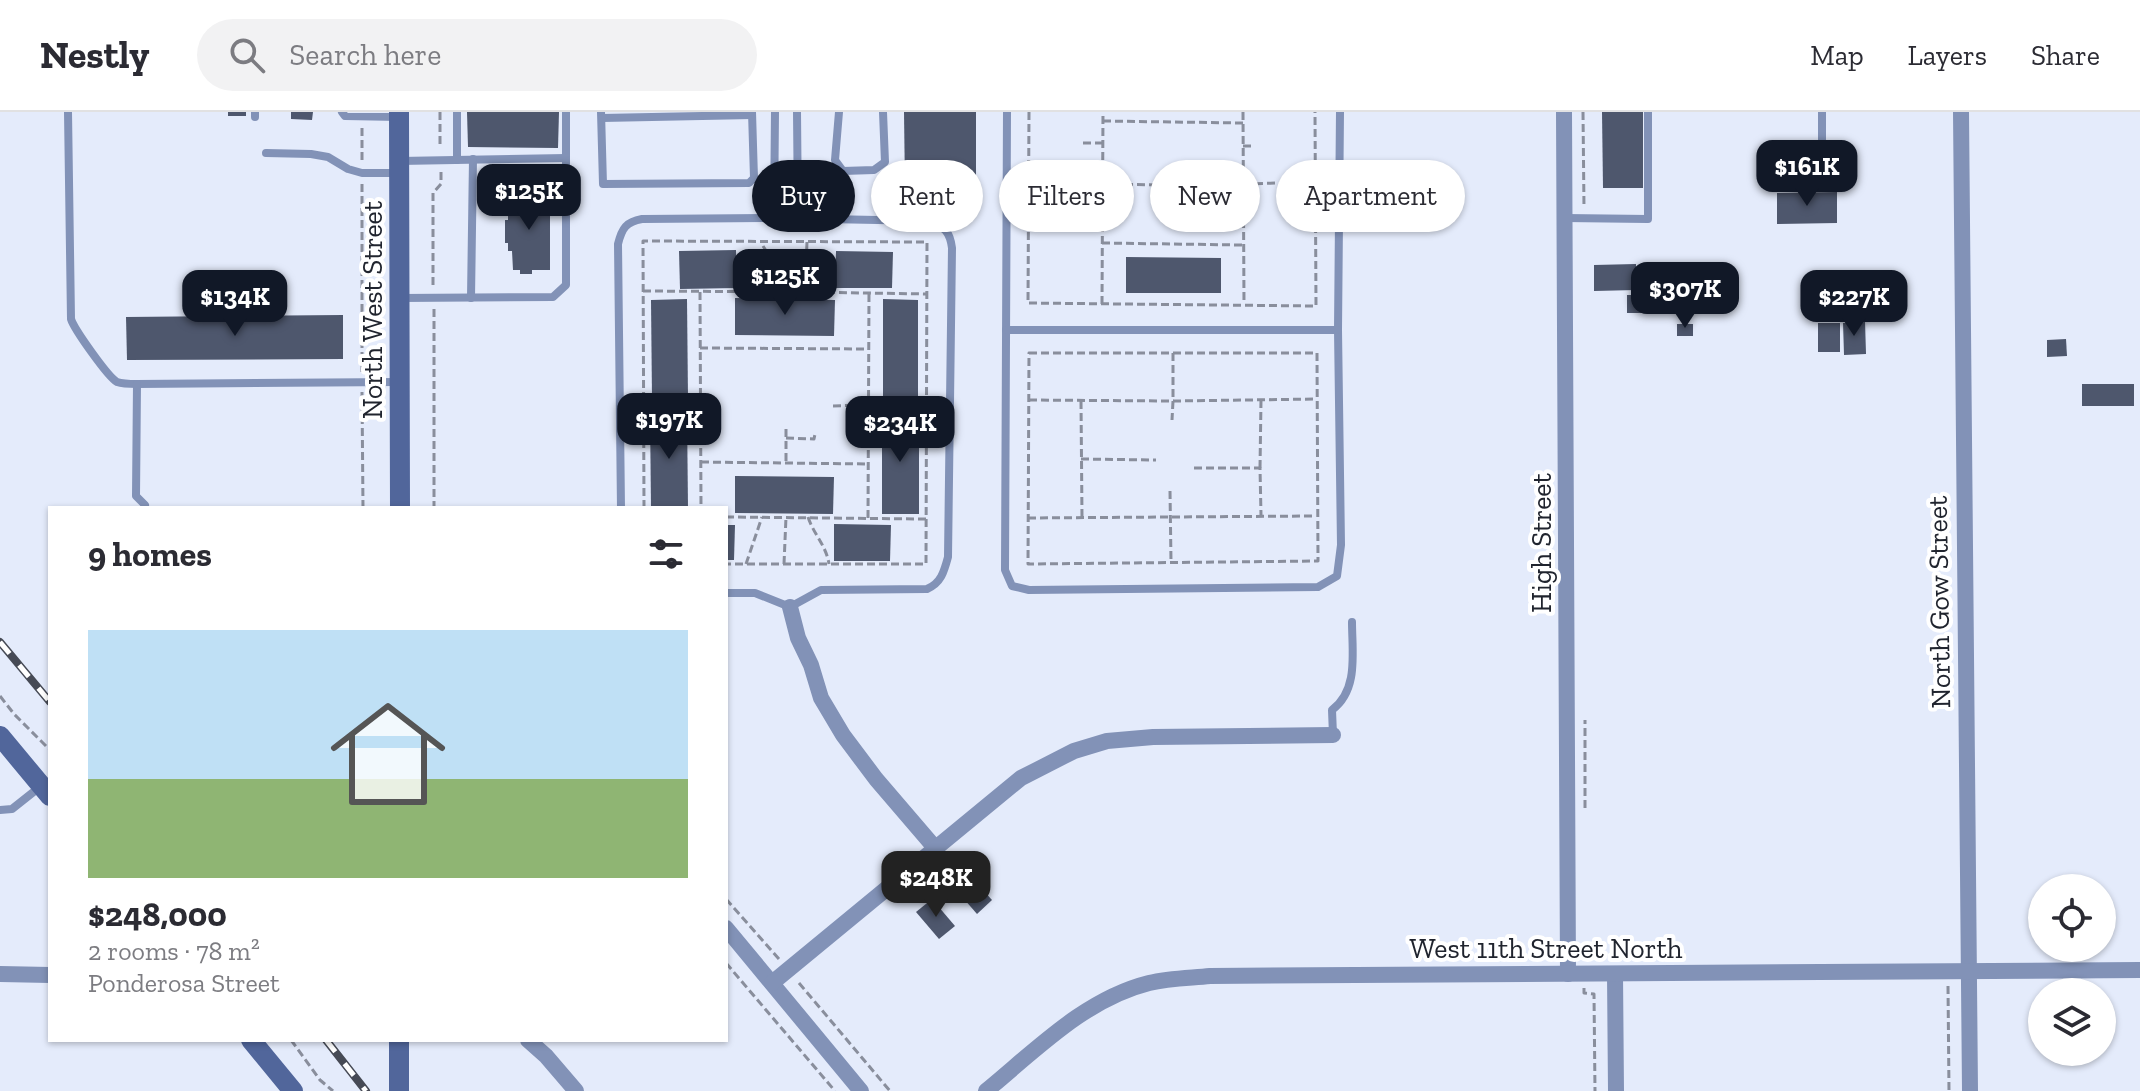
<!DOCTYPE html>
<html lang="en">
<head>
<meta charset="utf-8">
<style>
  :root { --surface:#fff; --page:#f2f2f3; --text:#2b2b33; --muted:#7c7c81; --line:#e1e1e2; --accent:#111827 }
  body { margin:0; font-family:"Zilla Slab",serif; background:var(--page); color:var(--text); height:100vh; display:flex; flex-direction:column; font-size:30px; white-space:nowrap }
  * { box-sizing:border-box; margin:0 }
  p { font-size:26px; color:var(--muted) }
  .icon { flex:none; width:44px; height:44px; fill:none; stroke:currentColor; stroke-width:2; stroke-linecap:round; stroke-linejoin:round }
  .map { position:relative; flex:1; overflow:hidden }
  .details { position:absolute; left:48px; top:394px; width:680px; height:536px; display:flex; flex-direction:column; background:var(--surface); border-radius:0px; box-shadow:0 2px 6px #0004 }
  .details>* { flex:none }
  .banner { position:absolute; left:752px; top:48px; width:760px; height:72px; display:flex; gap:16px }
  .tools { position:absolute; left:2028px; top:762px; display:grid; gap:16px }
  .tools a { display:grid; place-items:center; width:88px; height:88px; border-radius:50%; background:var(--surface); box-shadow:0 2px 6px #0004; font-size:40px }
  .price { position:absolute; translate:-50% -68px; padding:0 18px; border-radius:16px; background:var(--accent); color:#fff; font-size:26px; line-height:52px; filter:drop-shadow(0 2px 4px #0008) }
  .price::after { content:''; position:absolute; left:50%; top:48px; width:24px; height:18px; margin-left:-12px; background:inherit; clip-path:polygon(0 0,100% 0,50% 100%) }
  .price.on { background:#222; color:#fff }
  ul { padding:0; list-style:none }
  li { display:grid; align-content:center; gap:16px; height:424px; padding:0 40px }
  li+li { border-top:2px solid var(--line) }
  li span { display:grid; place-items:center; height:248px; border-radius:0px; color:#555 }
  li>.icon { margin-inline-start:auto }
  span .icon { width:144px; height:144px; fill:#fffc; stroke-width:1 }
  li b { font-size:34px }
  h2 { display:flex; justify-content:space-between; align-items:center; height:96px; padding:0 40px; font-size:34px }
  .tag { padding:0 28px; border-radius:36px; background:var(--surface); box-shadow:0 2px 6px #0004; font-size:28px; line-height:72px }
  .tag.on { background:var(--accent); color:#fff }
  header { display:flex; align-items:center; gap:48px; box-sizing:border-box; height:112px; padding:0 40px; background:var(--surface); border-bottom:2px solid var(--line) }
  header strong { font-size:38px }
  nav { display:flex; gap:44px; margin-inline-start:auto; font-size:28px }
  .search { width:560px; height:72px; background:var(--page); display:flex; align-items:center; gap:20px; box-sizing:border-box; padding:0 28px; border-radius:44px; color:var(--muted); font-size:30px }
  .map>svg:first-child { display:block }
</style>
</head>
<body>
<header>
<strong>Nestly</strong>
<div class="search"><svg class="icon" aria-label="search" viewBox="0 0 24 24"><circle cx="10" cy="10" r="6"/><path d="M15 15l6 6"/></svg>Search here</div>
<nav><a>Map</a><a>Layers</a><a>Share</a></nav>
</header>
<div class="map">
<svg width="2140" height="979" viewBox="0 0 2140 979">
  <rect width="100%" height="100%" fill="#e4ebfb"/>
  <g fill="#4e576d">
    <rect x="228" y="0" width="18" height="4"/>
    <path d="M291,0H313L312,8L291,7Z"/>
    <path d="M467,0H559L558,36L468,35Z"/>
    <path d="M904,0H976V76L905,77Z"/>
    <path d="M1602,0H1643V76H1603Z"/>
    <path d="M1216,54H1239L1238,97H1215Z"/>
    <path d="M520,78H532V82H550V158H532V162H520V158H513L512,139H508V131H505V108H508V100H512L513,82H520Z"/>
    <path d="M1837,80V111L1777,112V81Z"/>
    <path d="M736,138L737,176L680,177L679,139Z"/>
    <path d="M836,139L893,140L892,176H835Z"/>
    <path d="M1126,145L1221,146V181H1126Z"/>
    <path d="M1636,152V178L1594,179V153Z"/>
    <rect x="1627" y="183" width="17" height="18"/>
    <path d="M735,186L835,188L834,224L735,223Z"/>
    <path d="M687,187L688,287H652L651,188Z"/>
    <path d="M883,187L918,188V287H883Z"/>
    <path d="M343,203V247L127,248L126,205Z"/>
    <path d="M1865,210L1866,242L1844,243L1843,211Z"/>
    <rect x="1818" y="211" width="22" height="29"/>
    <rect x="1677" y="212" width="16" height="12"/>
    <path d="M2066,227L2067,244L2047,245V228Z"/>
    <rect x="2082" y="272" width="52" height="22"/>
    <path d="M687,301L688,396H651L650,302Z"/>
    <rect x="882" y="301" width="37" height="101"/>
    <path d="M735,364L834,365L833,402L735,401Z"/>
    <path d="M834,412L891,413L890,449H834Z"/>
    <path d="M726,413H735L734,448H726Z"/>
    <path d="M966,759L992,788L977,802L951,772Z"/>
    <path d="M932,787L955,814L939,827L916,800Z"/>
  </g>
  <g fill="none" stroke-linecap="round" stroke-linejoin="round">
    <g stroke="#898e9c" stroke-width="3" stroke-dasharray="8 4" stroke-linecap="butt">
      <path d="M440,0V36"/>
      <path d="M1029,0L1028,191L1316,194L1315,0"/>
      <path d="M1243,0L1244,192"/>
      <path d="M1583,0L1584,96"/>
      <path d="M1103,9L1243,11"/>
      <path d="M362,16V48"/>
      <path d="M1083,31H1103"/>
      <path d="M1243,34H1253"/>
      <path d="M1029,71L1165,73"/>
      <path d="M362,72V260"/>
      <path d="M1243,72L1315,70"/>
      <path d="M807,130L805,180L927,182"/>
      <path d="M1102,131L1242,133"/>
      <path d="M763,134L770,145C784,149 796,152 806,140"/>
      <path d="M763,137L764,180"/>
      <path d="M433,173V81L441,72V60"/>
      <path d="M643,179L805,180"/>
      <path d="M700,180L701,396"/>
      <path d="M1102,192L1103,0"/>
      <path d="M434,197V396"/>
      <path d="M700,236L868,237"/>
      <path d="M1029,241H1317L1318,449L1028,452Z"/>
      <path d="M1173,241V289L1317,287"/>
      <path d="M362,280L363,396"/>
      <path d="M1029,288L1173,289L1172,308"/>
      <path d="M1081,289L1082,405"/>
      <path d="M833,294L925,291"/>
      <path d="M786,317V351"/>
      <path d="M786,326L814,327L815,322"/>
      <path d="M1081,347L1156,348"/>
      <path d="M701,350L868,352"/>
      <path d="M1194,356H1260L1261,403"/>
      <path d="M1260,356L1261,288"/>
      <path d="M1170,379L1171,450"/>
      <path d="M644,396L643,129L927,130L926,452H726"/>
      <path d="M726,405L926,407"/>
      <path d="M808,405C814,423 826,433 829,452"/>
      <path d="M868,406L869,181"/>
      <path d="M1028,406L1316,404"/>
      <path d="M746,452L762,405"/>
      <path d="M784,452L786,405"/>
      <path d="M0,584L14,602L50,638"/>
      <path d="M1585,696V608"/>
      <path d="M726,787L779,847"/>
      <path d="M726,851L835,979"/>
      <path d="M799,871L890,979"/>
      <path d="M1948,874L1949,979"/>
      <path d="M1584,876V881L1594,882L1595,979"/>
      <path d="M291,928L320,968L333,979"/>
    </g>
    <g stroke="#8292b7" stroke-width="8">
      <path d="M68,0L71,207C74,217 108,265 117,270C123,272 130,272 137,272L399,270"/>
      <path d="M342,0L345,4L399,5"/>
      <path d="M601,0L603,72L749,71L754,66L752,0"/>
      <path d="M797,0L798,106"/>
      <path d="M839,0L835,48L843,59L874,58L885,50L883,0"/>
      <path d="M1007,0L1005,458L1012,474L1029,478L1318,475L1337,464L1341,433L1338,218L1340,0"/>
      <path d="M255,5V0"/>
      <path d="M602,6L752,3"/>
      <path d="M266,41L311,42L328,45L348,57L362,61H398"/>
      <path d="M457,48V0"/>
      <path d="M400,49L566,46"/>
      <path d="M1822,69V0"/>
      <path d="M774,106L775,0"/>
      <path d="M1565,106L1648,107V0"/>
      <path d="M401,186L553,185L566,173V0"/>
      <path d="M471,186L473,47"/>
      <path d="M1006,218H1338"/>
      <path d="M137,272L136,384L145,393"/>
      <path d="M621,396L618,132C622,116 626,110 642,107L774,106L929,109C945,115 950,120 952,136L948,445C944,460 941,471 927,477L821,478L790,495L755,481H726"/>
      <path d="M1333,623L1332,598C1359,578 1352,540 1352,510"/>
      <path d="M0,698L12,697L41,674"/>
    </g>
    <g stroke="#8292b7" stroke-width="16">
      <path d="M1564,0L1568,862"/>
      <path d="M1961,0L1970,979"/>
      <path d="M790,495L798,526L811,553L821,586L843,623L876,667L936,737"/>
      <path d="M726,816L861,979"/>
      <path d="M0,862L50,863"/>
      <path d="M1615,862L1616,979"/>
      <path d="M772,871L1021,666L1074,639L1107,629L1153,625L1333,623"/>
      <path d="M528,928L546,944L576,979"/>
      <path d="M986,979C1036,938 1085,887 1149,871C1169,866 1190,866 1210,864L2140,858"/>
    </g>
    <g stroke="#51669b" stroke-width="20">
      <path d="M399,0L400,396"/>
      <path d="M0,624L50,684"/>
      <path d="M251,928L293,979"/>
      <path d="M399,979V928"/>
    </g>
    <g stroke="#464a55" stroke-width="8">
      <g id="rail">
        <path d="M0,530L50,590"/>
        <path d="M326,928L366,979"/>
      </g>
    </g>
    <use href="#rail" stroke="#fff" stroke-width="5" stroke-dasharray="15" stroke-linecap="butt"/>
  </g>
  <g text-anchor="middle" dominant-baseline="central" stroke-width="8" stroke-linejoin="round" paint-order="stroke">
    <g font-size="28" fill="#20242e" stroke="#fff">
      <text transform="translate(372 198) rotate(-90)">North West Street</text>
      <text transform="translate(1541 431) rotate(-90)">High Street</text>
      <text transform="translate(1939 490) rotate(-91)">North Gow Street</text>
      <text x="1546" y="836">West 11th Street North</text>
    </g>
  </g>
</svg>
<div class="tools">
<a><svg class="icon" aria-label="locate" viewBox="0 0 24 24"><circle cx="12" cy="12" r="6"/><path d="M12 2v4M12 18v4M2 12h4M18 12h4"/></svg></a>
<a><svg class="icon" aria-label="layers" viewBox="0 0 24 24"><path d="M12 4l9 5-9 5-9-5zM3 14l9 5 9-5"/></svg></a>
</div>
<b class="price" style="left:1807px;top:96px">$161K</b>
<b class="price" style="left:529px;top:120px">$125K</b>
<b class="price" style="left:785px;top:205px">$125K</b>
<b class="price" style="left:1685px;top:218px">$307K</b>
<b class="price" style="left:235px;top:226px">$134K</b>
<b class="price" style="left:1854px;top:226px">$227K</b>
<b class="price" style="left:669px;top:349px">$197K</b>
<b class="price" style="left:900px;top:352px">$234K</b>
<b class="price on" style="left:936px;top:807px">$248K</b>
<div class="banner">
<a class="tag on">Buy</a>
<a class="tag">Rent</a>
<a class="tag">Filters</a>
<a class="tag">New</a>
<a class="tag">Apartment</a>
</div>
<section class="details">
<h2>9 homes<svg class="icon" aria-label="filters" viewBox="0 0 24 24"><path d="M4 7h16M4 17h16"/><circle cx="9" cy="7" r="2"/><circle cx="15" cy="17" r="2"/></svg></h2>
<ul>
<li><span style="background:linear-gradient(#bfe0f5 60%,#8fb573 0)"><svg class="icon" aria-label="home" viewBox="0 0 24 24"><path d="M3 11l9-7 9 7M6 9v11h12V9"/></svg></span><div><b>$248,000</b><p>2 rooms · 78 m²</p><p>Ponderosa Street</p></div></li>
</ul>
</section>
</div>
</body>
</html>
